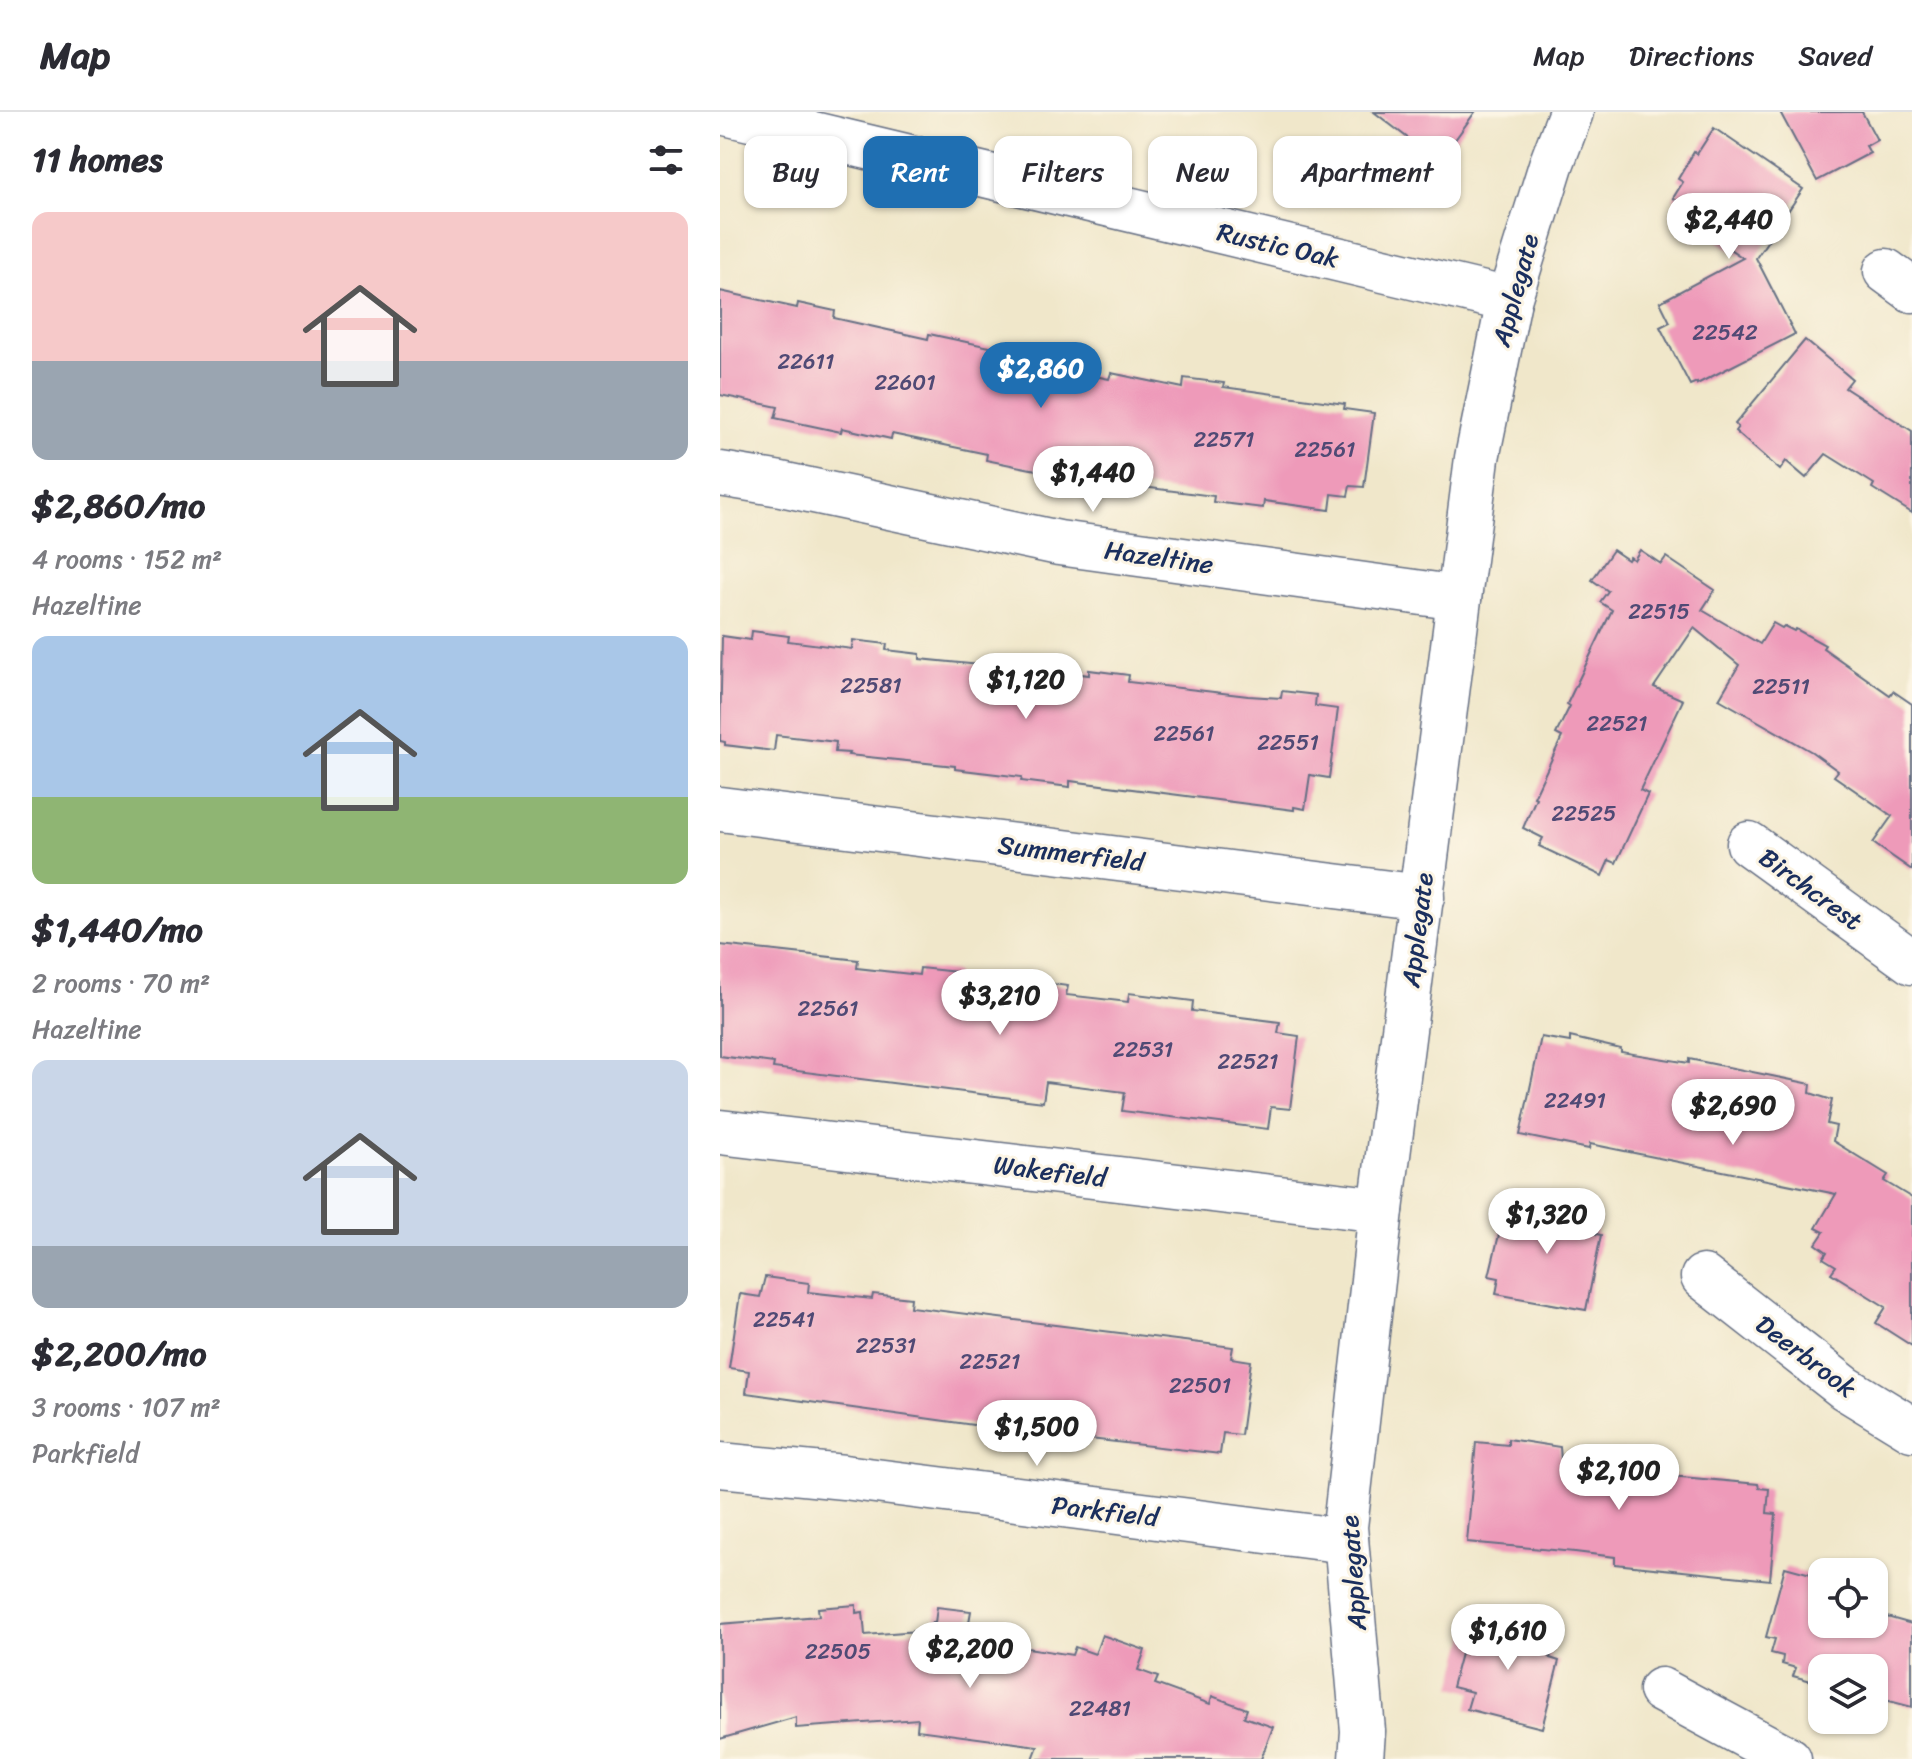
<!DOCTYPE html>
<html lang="en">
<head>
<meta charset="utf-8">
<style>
  :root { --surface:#fff; --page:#f7f7f7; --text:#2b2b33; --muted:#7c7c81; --line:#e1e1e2; --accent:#1f6fb2 }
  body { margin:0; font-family:Sriracha,sans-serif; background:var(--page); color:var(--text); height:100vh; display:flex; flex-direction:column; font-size:30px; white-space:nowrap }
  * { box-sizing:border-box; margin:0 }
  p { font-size:26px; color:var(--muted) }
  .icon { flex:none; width:44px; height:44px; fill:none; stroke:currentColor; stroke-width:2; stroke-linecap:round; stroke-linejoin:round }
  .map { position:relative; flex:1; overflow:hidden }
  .drawer { display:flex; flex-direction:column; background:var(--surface); width:720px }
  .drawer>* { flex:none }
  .banner { position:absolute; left:24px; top:24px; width:760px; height:72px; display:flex; gap:16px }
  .controls { position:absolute; left:1088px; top:1446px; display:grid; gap:16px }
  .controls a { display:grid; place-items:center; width:80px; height:80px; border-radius:16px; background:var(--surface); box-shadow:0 2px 6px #0004; font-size:40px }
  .price { position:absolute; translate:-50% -68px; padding:0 18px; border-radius:28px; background:#fff; color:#222; font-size:26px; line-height:52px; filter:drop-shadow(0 2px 4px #0008) }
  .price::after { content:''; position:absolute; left:50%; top:48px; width:24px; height:18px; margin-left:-12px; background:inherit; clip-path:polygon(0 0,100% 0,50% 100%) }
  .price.on { background:var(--accent); color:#fff }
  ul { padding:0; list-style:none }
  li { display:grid; align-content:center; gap:16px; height:424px; padding:0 32px }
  li span { display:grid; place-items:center; height:248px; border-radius:16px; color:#555 }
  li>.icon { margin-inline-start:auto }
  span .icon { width:144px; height:144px; fill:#fffc; stroke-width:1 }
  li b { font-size:34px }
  h2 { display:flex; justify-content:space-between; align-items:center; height:96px; padding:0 32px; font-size:34px }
  .tag { padding:0 28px; border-radius:16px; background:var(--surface); box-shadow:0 2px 6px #0004; font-size:28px; line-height:72px }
  .tag.on { background:var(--accent); color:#fff }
  header { display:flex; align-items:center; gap:48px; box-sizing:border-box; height:112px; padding:0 40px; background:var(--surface); border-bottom:2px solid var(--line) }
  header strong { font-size:38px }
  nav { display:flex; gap:44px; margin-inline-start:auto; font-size:28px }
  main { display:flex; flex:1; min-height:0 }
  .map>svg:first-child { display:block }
</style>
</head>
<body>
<header>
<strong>Map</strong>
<nav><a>Map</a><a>Directions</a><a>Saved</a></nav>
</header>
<main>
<section class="drawer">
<h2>11 homes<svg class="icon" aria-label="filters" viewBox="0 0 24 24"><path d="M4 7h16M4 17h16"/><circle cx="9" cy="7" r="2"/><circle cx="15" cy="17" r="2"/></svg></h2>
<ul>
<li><span style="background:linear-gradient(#f6c9c9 60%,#9aa5b1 0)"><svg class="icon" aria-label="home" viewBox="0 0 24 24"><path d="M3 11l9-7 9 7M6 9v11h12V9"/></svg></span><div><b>$2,860/mo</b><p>4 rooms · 152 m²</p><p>Hazeltine</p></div></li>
<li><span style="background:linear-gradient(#a9c7e8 65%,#8fb573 0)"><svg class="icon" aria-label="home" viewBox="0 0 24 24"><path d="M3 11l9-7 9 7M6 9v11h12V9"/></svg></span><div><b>$1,440/mo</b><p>2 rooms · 70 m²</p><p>Hazeltine</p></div></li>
<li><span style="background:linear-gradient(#c9d6e8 75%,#9aa5b1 0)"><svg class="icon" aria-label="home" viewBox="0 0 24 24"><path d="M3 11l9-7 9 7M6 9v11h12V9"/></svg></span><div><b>$2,200/mo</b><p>3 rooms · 107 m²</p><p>Parkfield</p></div></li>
</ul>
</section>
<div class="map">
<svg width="1192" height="1647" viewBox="0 0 1192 1647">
  <rect width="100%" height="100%" fill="#fcf5e5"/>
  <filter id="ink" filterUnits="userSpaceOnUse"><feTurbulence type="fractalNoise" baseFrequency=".0125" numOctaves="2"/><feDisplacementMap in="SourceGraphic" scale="16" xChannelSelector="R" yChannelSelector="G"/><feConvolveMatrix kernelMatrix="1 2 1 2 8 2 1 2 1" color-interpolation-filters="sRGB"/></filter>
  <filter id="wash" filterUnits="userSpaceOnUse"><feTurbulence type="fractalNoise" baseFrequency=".006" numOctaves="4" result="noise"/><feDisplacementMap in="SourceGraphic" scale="32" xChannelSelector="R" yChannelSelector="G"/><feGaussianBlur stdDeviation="1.8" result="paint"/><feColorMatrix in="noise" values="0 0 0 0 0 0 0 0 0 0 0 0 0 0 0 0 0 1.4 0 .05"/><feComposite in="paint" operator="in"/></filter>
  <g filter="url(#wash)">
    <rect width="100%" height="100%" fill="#f0e7ca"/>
    <g id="blocks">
      <g fill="#ee9ab9">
        <path d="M654,0H755L719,50Z"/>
        <path d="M1060,0H1142L1157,28L1146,34L1150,41L1097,69Z"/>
        <path d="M994,16L1083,77L1036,146L1075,222L977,272V270L970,273L940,215L950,210L940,190L1023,146L968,109L973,100L953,86L963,70L958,67L974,40L977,42Z"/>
        <path d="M0,179L77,196L78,191L115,199L114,206L208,227L209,222L321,246L320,252L389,267L391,261L463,276L464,266L504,271L503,275L625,292L624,297L654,301L644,375L630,374L628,384L612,382L610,398L544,389L543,396L493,390L494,384L383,370L311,357L266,348L267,342L172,322L171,327L122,316L121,320L55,306L58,295L0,283Z"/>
        <path d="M1085,228L1132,267L1125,276L1192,319V401L1152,376L1154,372L1106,342L1086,366L1066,349L1060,358L1015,319L1018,315L1015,312Z"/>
        <path d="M893,438L908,448L910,445L914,448L920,438L941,452L946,445L995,478L982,498L1040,532L1053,511L1062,516L1064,514L1074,519L1076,517L1105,533L1103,536L1170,583L1173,579L1192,592V758L1153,731L1172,704L1114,664L1118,659L1092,640L999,587L1019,553L974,516L934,575L963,588L920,678L928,682L896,751L889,748L882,764L819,734L823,726L803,716L816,686L814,685L842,625L836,622L850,594L847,592L892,498L880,490L888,479L872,468Z"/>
        <path d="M32,519L69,524L68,529L132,537L133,528L167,532L166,538L200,542V547L270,554L271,550L369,563V558L409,563L408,570L528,584L561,586L562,579L596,583L595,594L618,597L609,666L590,663L585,697L574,695V698L350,669V675L301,669L302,665L235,657V654L128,643L129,641L115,640L116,630L56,623L54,639L5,633V630L0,629L2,524L31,528Z"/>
        <path d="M0,833L138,848L137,856L199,863L200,856L237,860L236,867L302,876L303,868L348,874L346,883L408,890L409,881L473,889L472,899L560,910L558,921L579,924L570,997L551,995L548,1017L402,999L405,980L326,970L323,990L53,956L54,951L0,944Z"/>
        <path d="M821,925L850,930V925L901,937V940L969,951V947L1091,972L1090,981L1112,988L1107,1012L1116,1014L1113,1029L1168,1063L1164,1069L1192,1086V1234L1156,1211L1166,1195L1111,1161L1116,1154L1103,1146L1107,1140L1096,1132L1104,1120L1096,1116L1116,1082L870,1032L869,1037L800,1023Z"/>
        <path d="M809,1092L880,1106L876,1122L881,1123L866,1198L776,1182L779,1166L769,1164L785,1098L808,1103Z"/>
        <path d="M45,1165L89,1171L88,1180L152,1187L153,1182L191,1186L190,1195L513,1235L511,1246L531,1249L521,1323L503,1321L500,1342L282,1317L26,1281L29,1259L9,1256L20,1182L40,1185Z"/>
        <path d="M788,1327L840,1335L841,1348L941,1357L940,1363L1038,1372L1039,1376L1049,1377L1047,1401L1056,1402L1050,1468L895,1452V1445L855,1440L747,1430L756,1330L788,1333Z"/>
        <path d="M1065,1455L1102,1465V1512H1165L1167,1505L1192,1512V1595L1154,1585V1556H1102V1572L1073,1564L1076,1556L1062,1552L1063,1544L1051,1541L1055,1527L1046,1525Z"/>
        <path d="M136,1493V1501L143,1500L145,1523L211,1518V1511H215L217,1495L251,1499L248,1516L284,1521L283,1532L352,1543L355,1535L375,1542L382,1523L425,1538L418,1558L438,1565L435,1572L490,1592L492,1584L527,1597L524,1605L553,1615L541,1647H313L318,1634L197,1618L198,1607L76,1616V1605L0,1627V1512L99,1504L98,1496Z"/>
        <path d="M778,1509L836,1523L830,1546L839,1549L822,1616L747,1597L752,1580L732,1575L746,1523H748L751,1512L776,1518Z"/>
      </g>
    </g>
  </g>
  <g filter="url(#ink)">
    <use href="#blocks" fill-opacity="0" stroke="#666f84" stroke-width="2"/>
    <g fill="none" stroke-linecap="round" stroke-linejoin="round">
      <g stroke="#666f84" stroke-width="47">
        <g id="minor">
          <path d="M1,0L789,188"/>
          <path d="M1166,159L1192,178"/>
          <path d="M0,362L61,372L339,431L739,486"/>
          <path d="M0,697L702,785"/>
          <path d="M1029,732L1192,850"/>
          <path d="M0,1020L661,1098"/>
          <path d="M983,1165L1125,1276L1192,1317"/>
          <path d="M0,1353L124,1365L626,1429"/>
          <path d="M941,1578L1069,1647"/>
          <path d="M641,1647L643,1619L625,1415L661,1098L757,346L789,188L831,53L851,0"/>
        </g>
      </g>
      <use href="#minor" stroke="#fff" stroke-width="44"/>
    </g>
  </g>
  <g text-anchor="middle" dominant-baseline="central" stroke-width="6" stroke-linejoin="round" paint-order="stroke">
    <g font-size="22" fill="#504a75">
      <text x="1005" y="220">22542</text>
      <text x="86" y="249">22611</text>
      <text x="185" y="270">22601</text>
      <text x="504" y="327">22571</text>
      <text x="605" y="337">22561</text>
      <text x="939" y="499">22515</text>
      <text x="151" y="573">22581</text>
      <text x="1061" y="574">22511</text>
      <text x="897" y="611">22521</text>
      <text x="464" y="621">22561</text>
      <text x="568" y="630">22551</text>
      <text x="864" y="701">22525</text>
      <text x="108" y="896">22561</text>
      <text x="423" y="937">22531</text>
      <text x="528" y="949">22521</text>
      <text x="855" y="988">22491</text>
      <text x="64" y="1207">22541</text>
      <text x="166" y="1233">22531</text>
      <text x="270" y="1249">22521</text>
      <text x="480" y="1273">22501</text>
      <text x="118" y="1539">22505</text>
      <text x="380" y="1596">22481</text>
    </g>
    <g font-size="26" fill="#1b2f5e" stroke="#fcf5e5">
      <text transform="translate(558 133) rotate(13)">Rustic Oak</text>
      <text transform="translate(795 178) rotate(-75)">Applegate</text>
      <text transform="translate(439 445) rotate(8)">Hazeltine</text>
      <text transform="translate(351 741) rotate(7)">Summerfield</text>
      <text transform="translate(1091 777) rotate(36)">Birchcrest</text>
      <text transform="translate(697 818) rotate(-83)">Applegate</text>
      <text transform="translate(330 1059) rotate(7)">Wakefield</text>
      <text transform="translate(1086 1244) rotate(37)">Deerbrook</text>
      <text transform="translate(385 1399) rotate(7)">Parkfield</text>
      <text transform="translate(633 1461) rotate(-94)">Applegate</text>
    </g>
  </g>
</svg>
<div class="controls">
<a><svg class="icon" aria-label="locate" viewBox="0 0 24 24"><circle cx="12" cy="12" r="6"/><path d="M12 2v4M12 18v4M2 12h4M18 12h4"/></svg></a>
<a><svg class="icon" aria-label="layers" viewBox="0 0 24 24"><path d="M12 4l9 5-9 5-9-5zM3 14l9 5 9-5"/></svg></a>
</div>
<b class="price" style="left:1009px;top:149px">$2,440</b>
<b class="price on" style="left:321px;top:298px">$2,860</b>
<b class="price" style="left:373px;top:402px">$1,440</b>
<b class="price" style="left:306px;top:609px">$1,120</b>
<b class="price" style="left:280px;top:925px">$3,210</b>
<b class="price" style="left:1013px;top:1035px">$2,690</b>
<b class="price" style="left:827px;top:1144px">$1,320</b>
<b class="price" style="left:317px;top:1356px">$1,500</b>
<b class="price" style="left:899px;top:1400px">$2,100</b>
<b class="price" style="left:788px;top:1560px">$1,610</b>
<b class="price" style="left:250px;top:1578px">$2,200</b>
<div class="banner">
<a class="tag">Buy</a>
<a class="tag on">Rent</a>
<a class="tag">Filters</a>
<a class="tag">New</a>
<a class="tag">Apartment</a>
</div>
</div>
</main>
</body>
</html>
